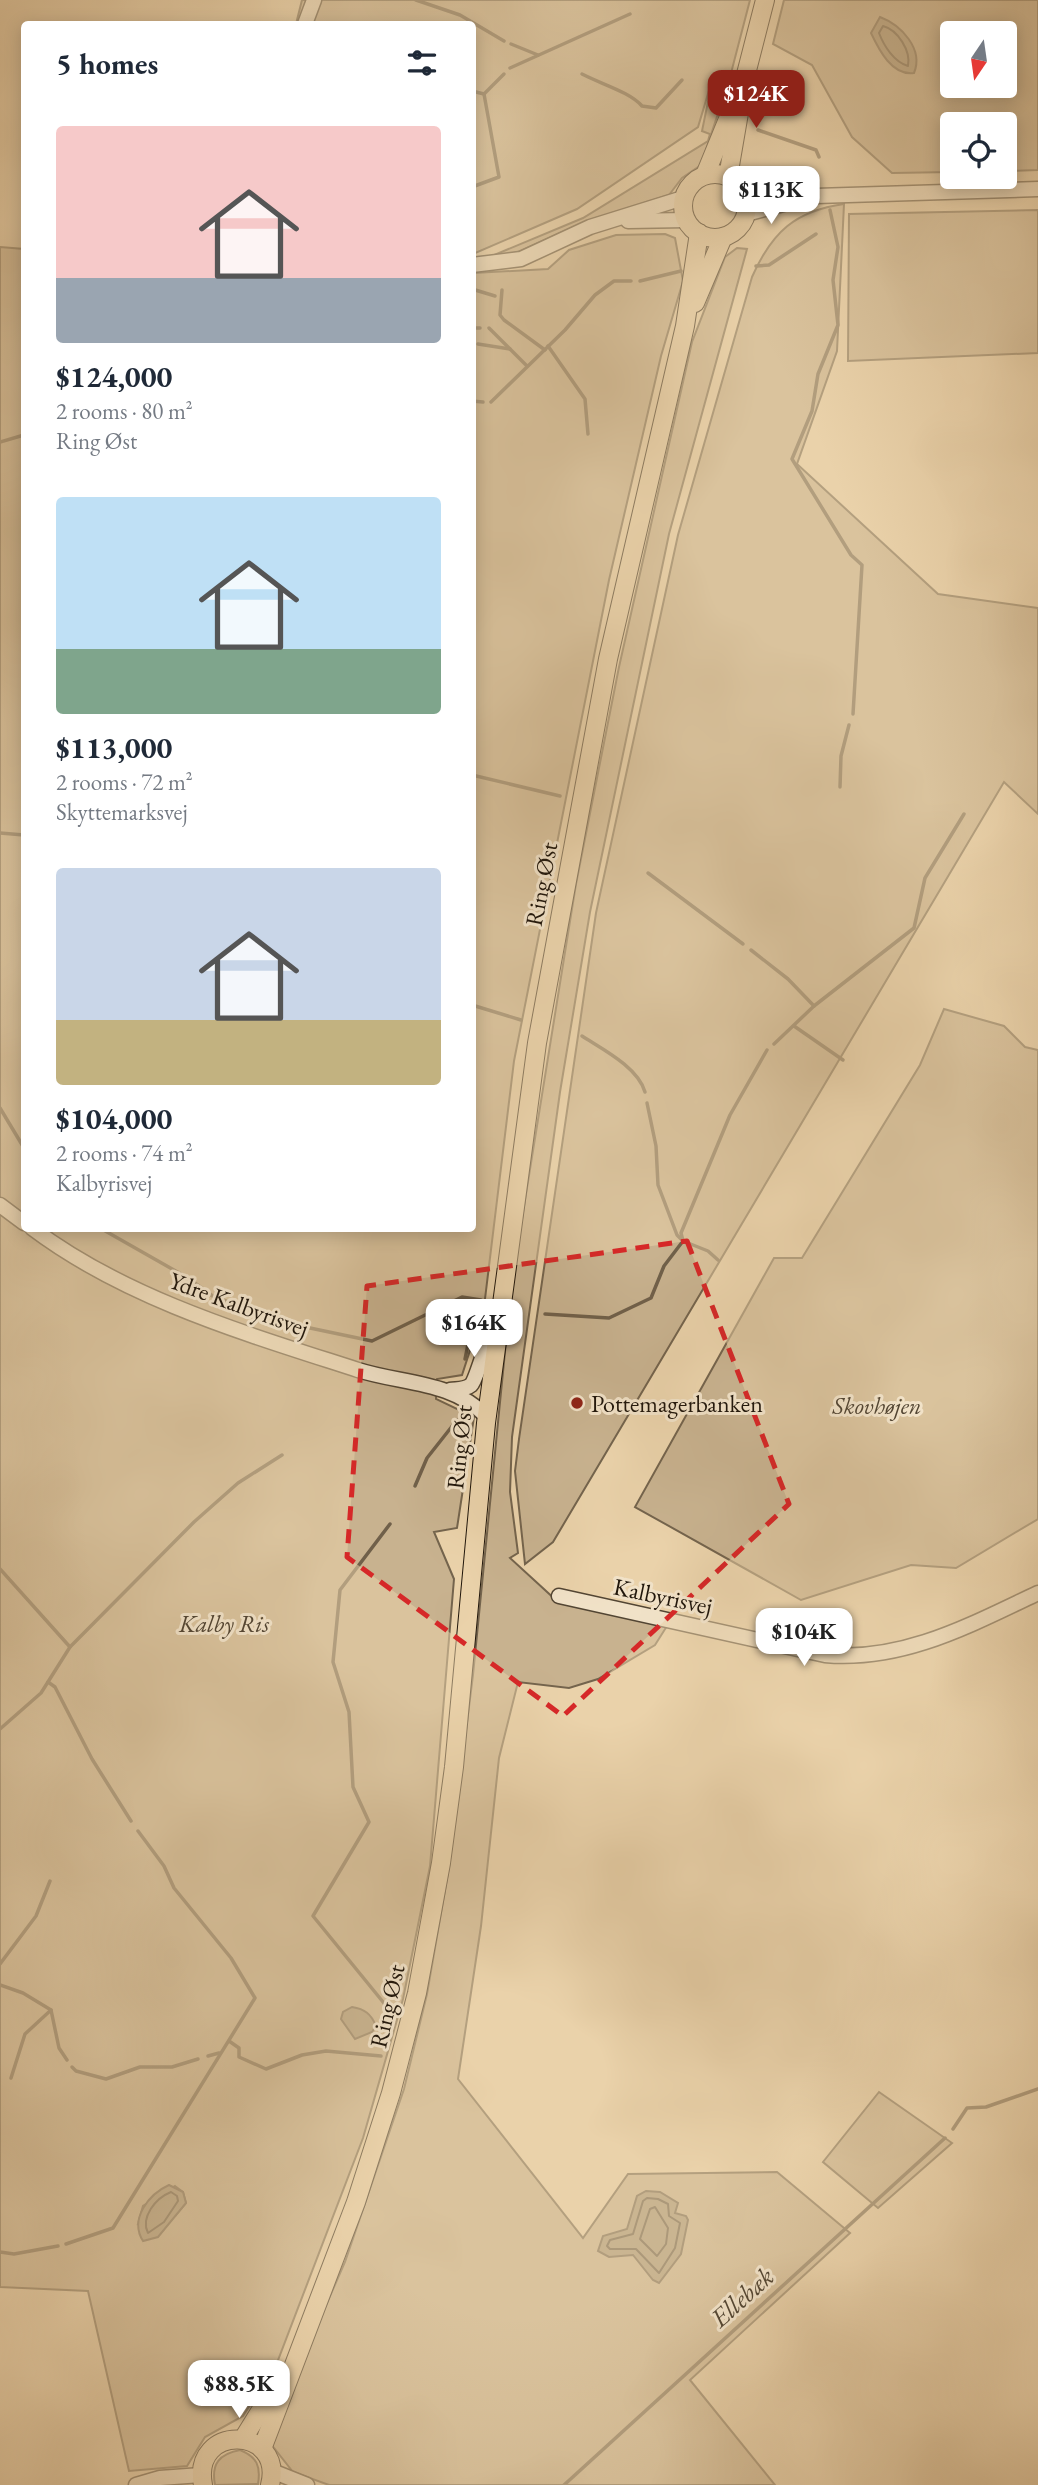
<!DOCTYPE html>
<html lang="en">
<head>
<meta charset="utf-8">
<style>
  :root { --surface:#fff; --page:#f6f6f7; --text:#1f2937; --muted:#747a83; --accent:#8f2418 }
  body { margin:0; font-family:"EB Garamond",serif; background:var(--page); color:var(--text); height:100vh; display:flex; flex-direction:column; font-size:26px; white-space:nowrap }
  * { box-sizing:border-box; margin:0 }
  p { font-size:23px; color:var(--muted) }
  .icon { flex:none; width:38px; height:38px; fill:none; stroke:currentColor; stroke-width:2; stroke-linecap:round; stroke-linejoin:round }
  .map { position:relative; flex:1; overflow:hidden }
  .drawer { position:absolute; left:21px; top:21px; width:455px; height:1211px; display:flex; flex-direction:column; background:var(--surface); border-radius:7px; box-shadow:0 4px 18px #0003 }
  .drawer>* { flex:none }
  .needle { width:46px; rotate:193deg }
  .tools { position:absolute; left:940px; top:21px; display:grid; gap:14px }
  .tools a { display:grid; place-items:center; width:77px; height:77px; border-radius:7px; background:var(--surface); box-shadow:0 4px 18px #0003; font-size:35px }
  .price { position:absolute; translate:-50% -60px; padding:0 16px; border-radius:14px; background:#fff; color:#222; font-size:23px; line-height:46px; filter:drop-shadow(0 2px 4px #0008) }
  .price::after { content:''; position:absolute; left:50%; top:42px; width:21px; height:16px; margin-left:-10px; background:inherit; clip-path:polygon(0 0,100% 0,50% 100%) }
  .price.current { background:var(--accent); color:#fff }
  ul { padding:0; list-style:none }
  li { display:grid; align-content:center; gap:14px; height:371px; padding:0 35px }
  li span { display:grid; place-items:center; height:217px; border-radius:7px; color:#555 }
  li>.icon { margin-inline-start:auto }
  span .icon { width:126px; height:126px; fill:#fffc; stroke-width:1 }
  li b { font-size:30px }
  h2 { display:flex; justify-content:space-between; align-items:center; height:84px; padding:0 35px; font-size:30px }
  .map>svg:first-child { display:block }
</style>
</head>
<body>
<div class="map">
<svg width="1038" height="2485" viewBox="0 0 1038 2485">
  <rect width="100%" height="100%" fill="#ead2aa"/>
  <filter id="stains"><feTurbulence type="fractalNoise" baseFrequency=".00286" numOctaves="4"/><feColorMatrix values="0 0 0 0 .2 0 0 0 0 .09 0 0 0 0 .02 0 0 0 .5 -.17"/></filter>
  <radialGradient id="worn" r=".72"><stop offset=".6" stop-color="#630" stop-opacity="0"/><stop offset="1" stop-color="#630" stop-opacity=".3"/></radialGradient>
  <g fill="#c8b28f" stroke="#74644d" stroke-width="2" fill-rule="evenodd">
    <path d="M302,0H750L730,77L701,165L682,178L669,195L587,221L518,252L487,258L583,218L708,141L710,134L702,131L713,77L698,127L577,209L473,254L472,24H296Z"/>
    <path d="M784,0H1038V170L1005,171L1004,124H952V172L892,173L852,137L812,65L773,44ZM952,33H1004V86H952Z"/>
    <path d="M844,204L837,351L797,464L938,594L1038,608V814L1004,782L553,1542L525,1564L515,1471L519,1439L596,913L678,535L752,277C772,232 795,211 844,204Z"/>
    <path d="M1038,210V353L848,361L849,214Z"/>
    <path d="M665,234L675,238L683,281L661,356L609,580L514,1061L484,1307L462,1375L437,1379L436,1399L474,1417L457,1528L434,1532L454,1579L430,1866L403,1999L363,2138L275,2368L243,2416L205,2437L187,2466L129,2471L88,2291L0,2287V247L24,249V1228H472L473,273L548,269L569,250L616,235ZM175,2186L183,2192L186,2203L175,2216L138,2224L143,2206Z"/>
    <path d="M737,248L747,249L669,534L590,912L560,1092L512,1437L510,1492L518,1553L510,1558L557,1601L667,1626L655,1645L598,1679L569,1688L518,1682L499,1758L481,1926L458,2079L583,2238L628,2174L777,2172L850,2233L690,2380L775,2485H329L293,2472L271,2444L301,2362L345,2262L404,2089L427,1994L449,1867L473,1675L512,1281L576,884L619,667L692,342L725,257Z"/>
    <path d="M944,1009L1004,1026L1025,1047L1038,1050V1519L956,1568L911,1565L801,1600L635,1507L774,1258H802L920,1065Z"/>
    <path d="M879,2092L952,2143L878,2208L823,2162Z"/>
    <path d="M240,2450C257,2457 261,2466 258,2484L215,2485C211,2464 219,2454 240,2450Z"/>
  </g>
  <g fill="#a59274" stroke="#70604a" stroke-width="2">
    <path d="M880,17C901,25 924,49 914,73C892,76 879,50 871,33Z"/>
    <path d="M352,2007C365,2009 371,2014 376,2026L372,2032L355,2039L341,2019L343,2012Z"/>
    <path d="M169,2185L183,2192L186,2203L158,2237L143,2241C129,2219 149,2194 169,2185Z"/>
    <path d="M646,2191L660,2192L678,2203L675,2213L686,2216L688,2220L681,2254L659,2283L653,2280L633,2255L609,2257L598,2251L603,2236L627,2229L637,2196Z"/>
  </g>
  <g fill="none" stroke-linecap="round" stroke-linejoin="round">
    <g stroke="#625440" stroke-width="2">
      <path d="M883,26C898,30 911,51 908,66C894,62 884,46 879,33Z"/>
      <path d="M171,2192L177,2196L178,2201L164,2222L148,2233C140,2217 156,2198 171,2192Z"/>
      <path d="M647,2198L658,2199L668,2204L669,2216L680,2223L675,2248L659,2273L636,2249H610L607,2246L610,2240L633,2234L643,2201Z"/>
      <path d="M655,2207L668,2228L666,2244L657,2256L640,2239L650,2209Z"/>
    </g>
    <g stroke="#70604a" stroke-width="3.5">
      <path d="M416,0L460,15L504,41"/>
      <path d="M511,44L538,55"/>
      <path d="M510,68L630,14"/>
      <path d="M582,74C601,84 630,92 642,106L656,108L682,80"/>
      <path d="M472,91L484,94L504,74"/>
      <path d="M758,130L816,150L819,157"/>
      <path d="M472,187L499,177L484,94"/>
      <path d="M830,210L838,247L833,280L838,325L818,374L812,411L792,459L851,555L862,565L853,714"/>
      <path d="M756,266L769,265L816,234"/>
      <path d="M640,281L681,271"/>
      <path d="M472,289L495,296"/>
      <path d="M502,290L500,315L504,320L545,350"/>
      <path d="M472,328H480"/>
      <path d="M489,328L527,366"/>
      <path d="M478,344L510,349"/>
      <path d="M548,346L585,399L588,434"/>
      <path d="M472,401L483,402"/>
      <path d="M491,402L565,330L595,295L614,281H631"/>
      <path d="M0,442L24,435"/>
      <path d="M472,775L560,796"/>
      <path d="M840,787L841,756L849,725"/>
      <path d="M0,833L24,835"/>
      <path d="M648,873L743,944"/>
      <path d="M751,950L788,979L814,1006"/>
      <path d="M472,1005L521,1020"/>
      <path d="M794,1026L843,1060"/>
      <path d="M582,1036C602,1049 638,1067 645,1092"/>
      <path d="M774,1044L814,1006L914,928L925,878L964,814"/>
      <path d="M647,1103L656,1146L658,1185L677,1235L683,1241"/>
      <path d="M0,1108L24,1148"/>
      <path d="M100,1228L188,1278L214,1297L299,1326"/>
      <path d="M683,1241L681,1233L730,1115L767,1050"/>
      <path d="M545,1314L609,1318L651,1298L664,1266L683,1241L708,1251L718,1260"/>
      <path d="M310,1328L372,1341L462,1297L481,1300"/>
      <path d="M465,1359L477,1300"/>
      <path d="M415,1486L427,1458L457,1420"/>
      <path d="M390,1524L340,1590L333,1662L349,1712L353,1787L369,1822L313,1916L392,2013"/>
      <path d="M0,1569L70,1647"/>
      <path d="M48,1682L55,1687L92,1759L131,1821"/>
      <path d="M0,1729L41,1693L70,1647L194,1522L238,1483L282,1455"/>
      <path d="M0,1964L36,1916L50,1881"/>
      <path d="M0,1985L23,1993L51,2010L59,2048L67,2060"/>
      <path d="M229,2041L239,2048V2057L266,2069L302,2055L326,2051L381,2056"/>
      <path d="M208,2056L219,2053"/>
      <path d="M72,2067L76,2071L106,2079L140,2067H172L198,2059"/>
      <path d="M11,2078L25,2034L51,2010"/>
      <path d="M953,2129L967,2108L986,2107L1038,2089"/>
      <path d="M66,2244L113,2228L255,1998L231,1958L174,1888L164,1866L138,1831"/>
      <path d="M0,2252L14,2254L58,2246"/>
      <path d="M564,2485L945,2138"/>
    </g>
    <g stroke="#524533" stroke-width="17">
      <g id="minor">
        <path d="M305,24L314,0"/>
        <path d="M744,193L816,196L1038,189"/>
        <path d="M746,214L802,199"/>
        <path d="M628,221L686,220"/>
        <path d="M472,265L521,259L590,227L683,198"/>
        <path d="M0,1205L24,1223"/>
        <path d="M32,1228C126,1299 247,1334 358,1370C402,1384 452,1381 486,1416"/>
        <path d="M450,1390C457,1389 465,1390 471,1385C477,1379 492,1324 498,1311"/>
        <path d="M559,1596L825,1655C903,1662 970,1625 1038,1593"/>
        <path d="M272,2471L307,2485"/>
        <path d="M136,2485L160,2478L201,2475"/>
      </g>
    </g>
    <g stroke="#20160b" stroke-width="20">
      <g id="major">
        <circle cx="715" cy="206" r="32"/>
        <path d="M705,175L733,107"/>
        <path d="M728,177L745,78L765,0"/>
        <path d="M695,303L723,237"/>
        <path d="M243,2439L277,2384"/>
        <path d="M262,2449L356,2202L391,2093L417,1993L441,1863L454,1767L486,1423L537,1043L608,659L685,326L699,233"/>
        <path d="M203,2485C191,2423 285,2426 270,2485"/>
      </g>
    </g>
    <use href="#minor" stroke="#f1e2c8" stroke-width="14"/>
    <use href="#major" stroke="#ead2aa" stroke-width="18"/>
  </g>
  <path d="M0 0H1038V2485H0ZM687,1241L789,1504L563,1716L347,1557L367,1286Z" fill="#ead2aa" fill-opacity=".55" fill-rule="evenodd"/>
  <path fill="none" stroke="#d62828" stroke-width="5" stroke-dasharray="14 9" stroke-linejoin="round" d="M687,1241L789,1504L563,1716L347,1557L367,1286Z"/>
  <circle fill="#8f2418" stroke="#f1e2c8" stroke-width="2.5" cx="577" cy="1403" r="7"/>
  <g text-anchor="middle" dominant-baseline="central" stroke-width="6" stroke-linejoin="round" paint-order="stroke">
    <g font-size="24" fill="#20160b" stroke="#f1e2c8">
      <text transform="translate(541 884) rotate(-79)">Ring Øst</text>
      <text transform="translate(239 1304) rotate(20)">Ydre Kalbyrisvej</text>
      <text transform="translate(459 1447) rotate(-84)">Ring Øst</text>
      <text transform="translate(663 1596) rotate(12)">Kalbyrisvej</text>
      <text transform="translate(387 2006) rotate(-77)">Ring Øst</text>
    </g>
    <g font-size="24" fill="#20160b" stroke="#f1e2c8" text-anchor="start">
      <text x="591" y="1403">Pottemagerbanken</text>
    </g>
    <g font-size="24" font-style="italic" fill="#524533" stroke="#f1e2c8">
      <text x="877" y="1405">Skovhøjen</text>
      <text x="224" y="1623">Kalby Ris</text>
    </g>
    <g font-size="26" font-style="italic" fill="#554835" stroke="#f1e2c8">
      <text transform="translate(742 2297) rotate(-42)">Ellebæk</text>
    </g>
  </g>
  <rect width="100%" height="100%" filter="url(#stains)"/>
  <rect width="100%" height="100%" fill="url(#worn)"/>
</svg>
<div class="tools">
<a><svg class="needle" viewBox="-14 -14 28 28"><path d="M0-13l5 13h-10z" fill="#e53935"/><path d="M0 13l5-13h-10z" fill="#747a83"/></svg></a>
<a><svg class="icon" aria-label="locate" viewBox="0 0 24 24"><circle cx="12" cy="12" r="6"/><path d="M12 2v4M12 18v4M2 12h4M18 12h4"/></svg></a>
</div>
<b class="price current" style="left:756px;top:130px">$124K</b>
<b class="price" style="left:771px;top:226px">$113K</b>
<b class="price" style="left:474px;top:1359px">$164K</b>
<b class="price" style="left:804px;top:1668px">$104K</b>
<b class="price" style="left:239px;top:2420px">$88.5K</b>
<section class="drawer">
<h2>5 homes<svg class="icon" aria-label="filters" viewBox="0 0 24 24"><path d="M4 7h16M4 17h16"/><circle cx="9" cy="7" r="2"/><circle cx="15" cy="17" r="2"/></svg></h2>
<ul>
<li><span style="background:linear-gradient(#f6c9c9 70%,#9aa5b1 0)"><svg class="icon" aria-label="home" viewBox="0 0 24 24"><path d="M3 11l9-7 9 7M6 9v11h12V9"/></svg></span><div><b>$124,000</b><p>2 rooms · 80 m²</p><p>Ring Øst</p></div></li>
<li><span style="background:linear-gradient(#bfe0f5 70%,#7fa58c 0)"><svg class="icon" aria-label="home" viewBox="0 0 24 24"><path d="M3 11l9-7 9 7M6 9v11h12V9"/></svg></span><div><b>$113,000</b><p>2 rooms · 72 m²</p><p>Skyttemarksvej</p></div></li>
<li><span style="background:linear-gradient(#c9d6e8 70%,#c2b280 0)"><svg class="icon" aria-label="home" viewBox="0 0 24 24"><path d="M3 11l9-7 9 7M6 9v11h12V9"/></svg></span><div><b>$104,000</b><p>2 rooms · 74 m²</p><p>Kalbyrisvej</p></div></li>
</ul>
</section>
</div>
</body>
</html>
